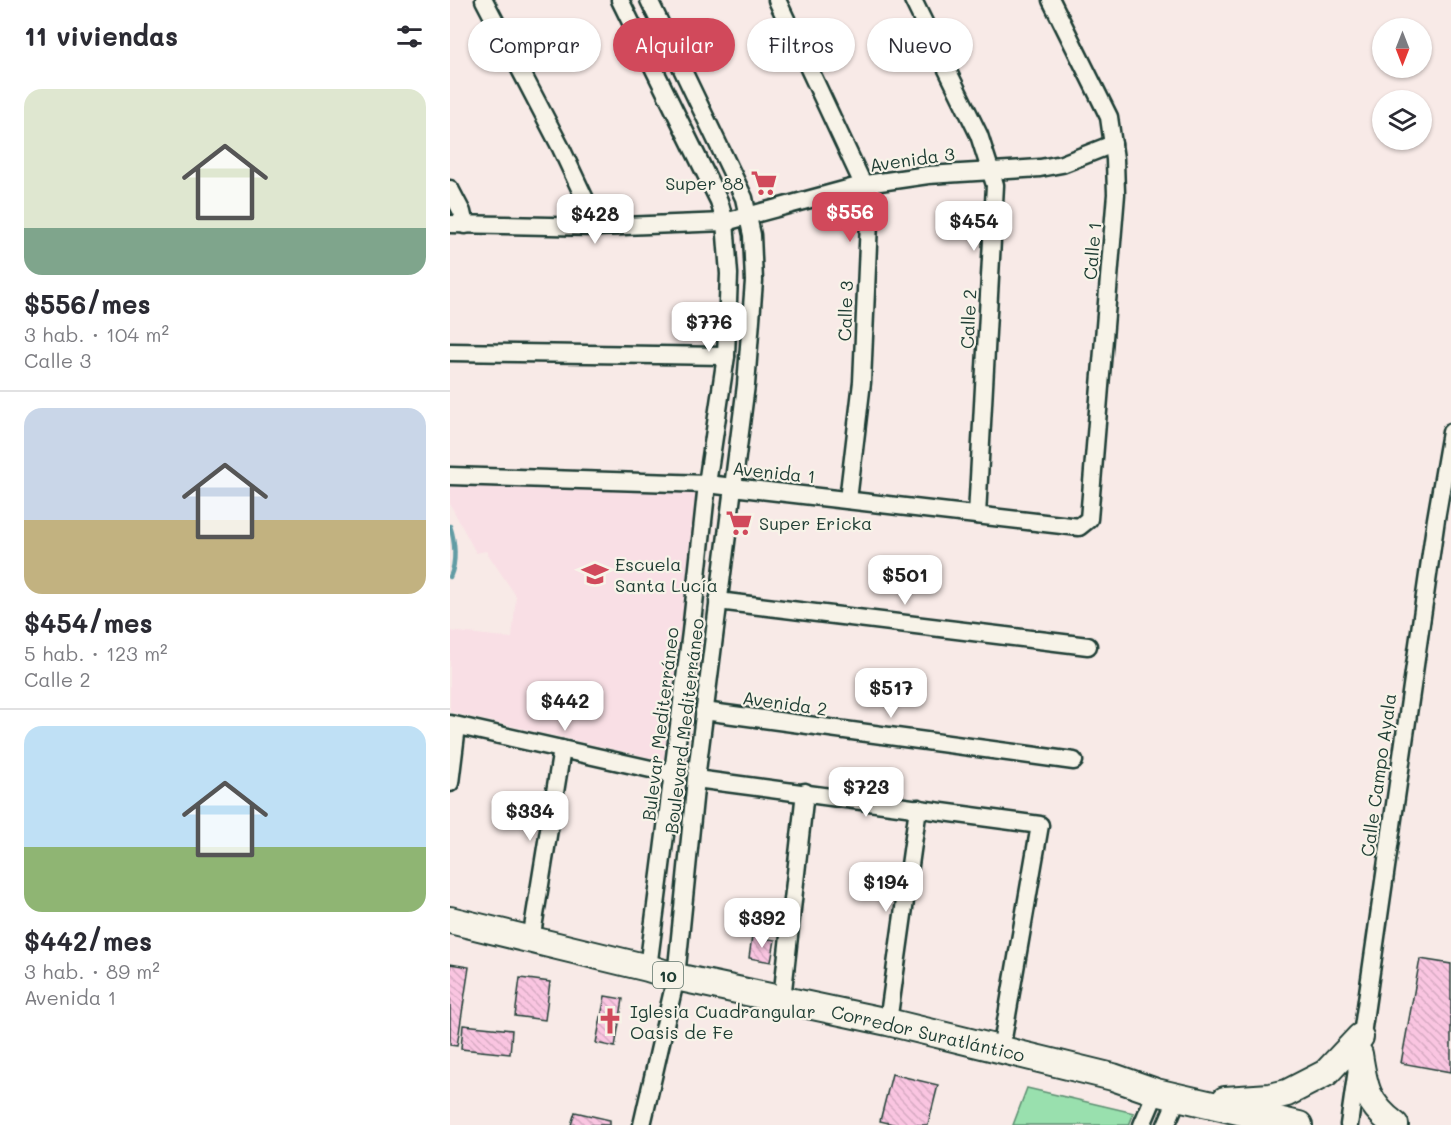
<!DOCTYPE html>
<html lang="es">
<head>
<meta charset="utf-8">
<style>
  :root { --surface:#fff; --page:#f7f7f7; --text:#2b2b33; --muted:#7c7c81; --line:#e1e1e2; --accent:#d1495b }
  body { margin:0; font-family:Mali,sans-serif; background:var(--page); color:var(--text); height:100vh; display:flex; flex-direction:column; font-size:22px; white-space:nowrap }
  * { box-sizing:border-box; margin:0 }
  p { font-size:20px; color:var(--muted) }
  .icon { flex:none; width:33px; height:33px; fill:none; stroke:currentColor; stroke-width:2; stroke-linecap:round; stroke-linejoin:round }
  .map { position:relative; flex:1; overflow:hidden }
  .side { display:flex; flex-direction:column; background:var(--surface); width:450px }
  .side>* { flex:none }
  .guide { position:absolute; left:18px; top:18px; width:570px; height:54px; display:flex; gap:12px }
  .needle { width:39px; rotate:180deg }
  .controls { position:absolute; left:922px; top:18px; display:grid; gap:12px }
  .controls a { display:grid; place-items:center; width:60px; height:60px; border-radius:50%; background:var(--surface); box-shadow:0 2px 4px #0004; font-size:30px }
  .price { position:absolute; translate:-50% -51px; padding:0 14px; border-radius:12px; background:#fff; color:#222; font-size:20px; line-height:39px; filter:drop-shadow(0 2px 3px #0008) }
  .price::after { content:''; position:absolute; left:50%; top:36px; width:18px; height:14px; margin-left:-9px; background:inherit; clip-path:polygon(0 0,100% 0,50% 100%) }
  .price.selected { background:var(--accent); color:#fff }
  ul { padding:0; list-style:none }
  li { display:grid; align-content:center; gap:12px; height:318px; padding:0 24px }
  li+li { border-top:2px solid var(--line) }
  li span { display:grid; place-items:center; height:186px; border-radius:18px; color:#555 }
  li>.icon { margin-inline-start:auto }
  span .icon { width:108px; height:108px; fill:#fffc; stroke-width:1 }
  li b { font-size:26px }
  h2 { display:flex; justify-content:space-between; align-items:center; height:72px; padding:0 24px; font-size:26px }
  .chip { padding:0 21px; border-radius:27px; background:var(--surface); box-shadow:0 2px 4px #0004; font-size:21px; line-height:54px }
  .chip.selected { background:var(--accent); color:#fff }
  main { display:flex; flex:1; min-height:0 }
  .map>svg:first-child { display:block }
</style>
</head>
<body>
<main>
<section class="side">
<h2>11 viviendas<svg class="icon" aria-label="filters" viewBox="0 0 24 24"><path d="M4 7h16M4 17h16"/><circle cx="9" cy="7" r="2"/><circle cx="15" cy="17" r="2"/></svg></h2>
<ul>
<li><span style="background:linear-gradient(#dfe7d0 75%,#7fa58c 0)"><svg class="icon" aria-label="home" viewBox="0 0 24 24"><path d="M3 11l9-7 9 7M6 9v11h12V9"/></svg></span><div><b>$556/mes</b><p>3 hab. · 104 m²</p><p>Calle 3</p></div></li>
<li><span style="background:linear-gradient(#c9d6e8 60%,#c2b280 0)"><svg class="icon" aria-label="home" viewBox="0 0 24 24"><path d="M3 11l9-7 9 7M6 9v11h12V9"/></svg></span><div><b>$454/mes</b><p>5 hab. · 123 m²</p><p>Calle 2</p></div></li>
<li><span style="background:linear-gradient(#bfe0f5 65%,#8fb573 0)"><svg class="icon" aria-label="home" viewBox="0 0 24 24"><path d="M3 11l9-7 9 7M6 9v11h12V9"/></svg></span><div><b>$442/mes</b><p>3 hab. · 89 m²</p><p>Avenida 1</p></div></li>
</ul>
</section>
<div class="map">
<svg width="1001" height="1125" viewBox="0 0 1001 1125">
  <defs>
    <pattern id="building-back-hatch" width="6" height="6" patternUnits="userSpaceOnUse" patternTransform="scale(1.5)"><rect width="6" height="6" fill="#fac5e1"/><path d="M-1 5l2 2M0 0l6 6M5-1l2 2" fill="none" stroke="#d6aac2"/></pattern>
  </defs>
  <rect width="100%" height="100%" fill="#f8eae7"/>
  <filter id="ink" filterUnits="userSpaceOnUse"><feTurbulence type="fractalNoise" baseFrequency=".0167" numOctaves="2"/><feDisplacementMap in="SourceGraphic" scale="12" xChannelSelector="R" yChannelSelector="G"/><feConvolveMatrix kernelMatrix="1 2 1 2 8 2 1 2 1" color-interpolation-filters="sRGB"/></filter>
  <g filter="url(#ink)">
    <path fill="#f9dfe5" d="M0,483L248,491L216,761L0,712V631L62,638L66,596L36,551L26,553L0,504Z"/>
    <path fill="#99e0ae" stroke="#5c8e71" stroke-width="1.5" d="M577,1088L684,1113L679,1125H563Z"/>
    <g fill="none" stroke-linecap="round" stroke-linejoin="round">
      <path stroke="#629ca4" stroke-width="4.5" d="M0,526C5,541 7,562 0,577"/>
    </g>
    <g fill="url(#building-back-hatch)" stroke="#1f3d34" stroke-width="1.5">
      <path d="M302,936L325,940L321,962L299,958Z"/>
      <path d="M970,959L1001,964V1072L951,1063Z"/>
      <path d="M0,964L19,967L7,1046L0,1045Z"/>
      <path d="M70,978L100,982L95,1020L65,1016Z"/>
      <path d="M155,996L173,999L165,1047L146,1043Z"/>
      <path d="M13,1025L62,1030L60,1054L11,1049Z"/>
      <path d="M442,1074L488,1085L478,1125H447L430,1121Z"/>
      <path d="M125,1112L160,1120V1125H121Z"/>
    </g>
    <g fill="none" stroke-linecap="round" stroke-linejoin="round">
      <g stroke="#1f3d34" stroke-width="21">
        <g id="street">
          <path d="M34,0L111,148L148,227"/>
          <path d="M170,0L269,201L275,222L279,274L276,356L257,484L241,632L198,968"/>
          <path d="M327,0L420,199L412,382L398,500"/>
          <path d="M463,0L529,135L545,185L527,515"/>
          <path d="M0,189L12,212L15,225"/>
          <path d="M0,224L148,227L275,222L416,184L478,175L590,168L612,164L663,144"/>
          <path d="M0,352L276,356"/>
          <path d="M0,476L257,484L629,527L639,519L666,194L665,159L659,117L601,0"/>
          <path d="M268,601L638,646"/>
          <path d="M254,711L624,761"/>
          <path d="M0,724L223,774"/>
          <path d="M246,779L590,825L551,1050"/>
          <path d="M0,783L7,726"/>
          <path d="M81,940L112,749"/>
          <path d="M332,999L355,792"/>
          <path d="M438,1022L468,808"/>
          <path d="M192,1125L226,977L246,779L296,385L304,281L302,235L294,198L199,0"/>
          <path d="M692,1125L706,1092"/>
          <path d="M716,1125L728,1097"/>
          <path d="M899,1125L986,519L1001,432"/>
        </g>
      </g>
      <g stroke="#1f3d34" stroke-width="30">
        <g id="primary">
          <path d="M0,920L198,968L226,977L438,1022L663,1077L706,1092L849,1125"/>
          <path d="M909,1054C914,1087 917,1104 945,1125"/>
          <path d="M775,1100L820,1097L837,1093L876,1073L910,1037"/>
        </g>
      </g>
      <use href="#street" stroke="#f7f3e8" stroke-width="16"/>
      <use href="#primary" stroke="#f7f3e8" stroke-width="26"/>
    </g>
  </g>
  <defs>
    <g id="supermarket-bare" transform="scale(2.07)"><path d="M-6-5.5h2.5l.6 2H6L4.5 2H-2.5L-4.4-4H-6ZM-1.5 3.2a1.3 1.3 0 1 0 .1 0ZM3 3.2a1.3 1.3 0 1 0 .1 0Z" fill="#d1495b" stroke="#f7f3e8" stroke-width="2.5" paint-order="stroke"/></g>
    <g id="school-bare" transform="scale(2.07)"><path d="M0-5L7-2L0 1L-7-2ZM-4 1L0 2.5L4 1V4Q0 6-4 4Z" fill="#d1495b" stroke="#f7f3e8" stroke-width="2.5" paint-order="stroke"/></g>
    <g id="church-bare" transform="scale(2.07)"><path d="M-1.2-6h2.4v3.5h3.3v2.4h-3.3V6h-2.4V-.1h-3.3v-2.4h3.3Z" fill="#d1495b" stroke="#f7f3e8" stroke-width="2.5" paint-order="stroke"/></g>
  </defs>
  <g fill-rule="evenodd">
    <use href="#supermarket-bare" x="314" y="183"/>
    <use href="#supermarket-bare" x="289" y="523"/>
    <use href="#school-bare" x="145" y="574"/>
    <use href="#church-bare" x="160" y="1021"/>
  </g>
  <g text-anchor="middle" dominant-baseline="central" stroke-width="4.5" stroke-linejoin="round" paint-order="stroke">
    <rect fill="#f7f3e8" stroke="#60746a" stroke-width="1.5" x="203" y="962" width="30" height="26" rx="4.5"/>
    <g font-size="16" font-weight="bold" fill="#1f3d34">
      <text x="218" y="975">10</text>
    </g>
    <g font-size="18" fill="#1f3d34" stroke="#f7f3e8">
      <text transform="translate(462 159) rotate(-8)">Avenida 3</text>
      <text transform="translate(642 251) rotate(-85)">Calle 1</text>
      <text transform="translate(395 311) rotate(-88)">Calle 3</text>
      <text transform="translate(518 319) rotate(-87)">Calle 2</text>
      <text transform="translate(324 472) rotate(6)">Avenida 1</text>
      <text transform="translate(335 703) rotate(8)">Avenida 2</text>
      <text transform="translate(210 724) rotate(-83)">Bulevar Mediterráneo</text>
      <text transform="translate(234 726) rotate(-83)">Boulevard Mediterráneo</text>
      <text transform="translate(928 775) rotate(-82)">Calle Campo Ayala</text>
      <text transform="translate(478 1033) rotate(13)">Corredor Suratlántico</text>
    </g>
    <g font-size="18" fill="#1f3d34" stroke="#f7f3e8" text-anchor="start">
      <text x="294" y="183" text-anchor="end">Super 88</text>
      <text x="309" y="523">Super Ericka</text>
      <text x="165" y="564">Escuela<tspan x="165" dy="21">Santa Lucía</tspan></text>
      <text x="180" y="1011">Iglesia Cuadrangular<tspan x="180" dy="21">Oasis de Fe</tspan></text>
    </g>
  </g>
</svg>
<div class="controls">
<a><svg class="needle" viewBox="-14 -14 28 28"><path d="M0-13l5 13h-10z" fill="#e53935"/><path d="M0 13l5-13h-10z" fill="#7c7c81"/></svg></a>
<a><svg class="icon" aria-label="layers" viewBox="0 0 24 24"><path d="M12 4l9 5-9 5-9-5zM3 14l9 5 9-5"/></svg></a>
</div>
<b class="price selected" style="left:400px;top:243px">$556</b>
<b class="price" style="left:145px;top:245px">$428</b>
<b class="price" style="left:524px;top:252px">$454</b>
<b class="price" style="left:259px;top:353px">$776</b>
<b class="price" style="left:455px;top:606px">$501</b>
<b class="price" style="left:441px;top:719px">$517</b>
<b class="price" style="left:115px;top:732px">$442</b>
<b class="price" style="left:416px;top:818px">$723</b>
<b class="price" style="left:80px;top:842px">$334</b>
<b class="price" style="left:436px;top:913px">$194</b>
<b class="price" style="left:312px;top:949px">$392</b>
<div class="guide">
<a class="chip">Comprar</a>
<a class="chip selected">Alquilar</a>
<a class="chip">Filtros</a>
<a class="chip">Nuevo</a>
</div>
</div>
</main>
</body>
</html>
